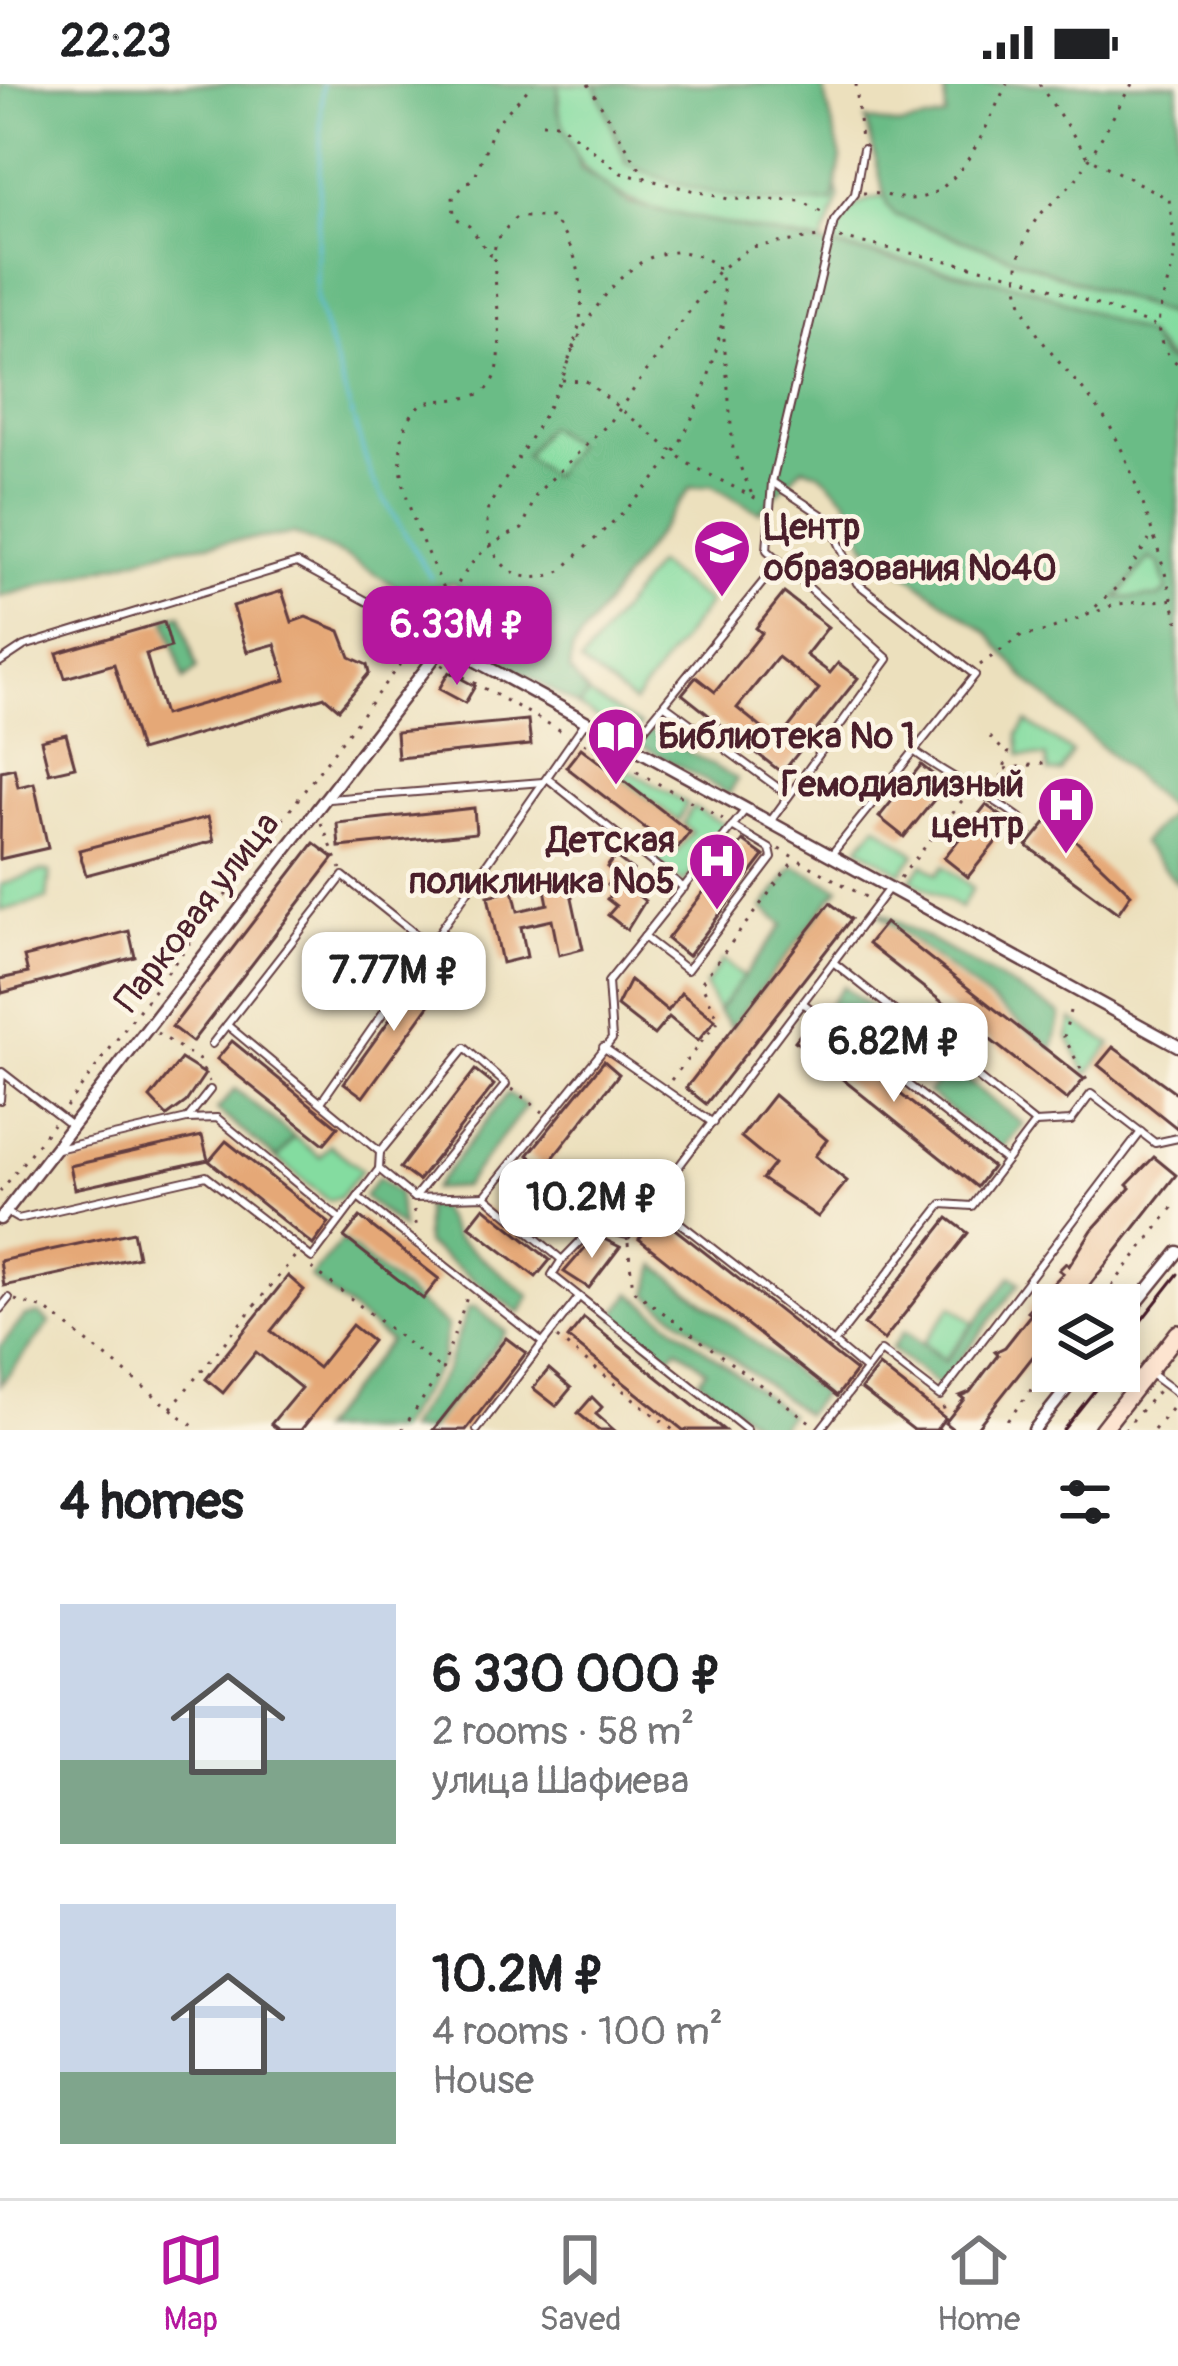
<!DOCTYPE html>
<html lang="en">
<head>
<meta charset="utf-8">
<style>
  :root { --surface:#fff; --page:#f6f6f6; --text:#202124; --muted:#757577; --line:#e0e0e0; --accent:#b5179e }
  body { margin:0; font-family:Pangolin,sans-serif; background:var(--page); color:var(--text); height:100vh; display:flex; flex-direction:column; font-size:45px; white-space:nowrap }
  * { box-sizing:border-box; margin:0 }
  p { font-size:39px; color:var(--muted) }
  .icon { flex:none; width:66px; height:66px; fill:none; stroke:currentColor; stroke-width:2; stroke-linecap:round; stroke-linejoin:round }
  .map { position:relative; height:1346px; overflow:hidden }
  .details { display:flex; flex-direction:column; background:var(--surface); flex:1 }
  .details>* { flex:none }
  .buttons { position:absolute; left:1032px; top:1200px; display:grid; gap:24px }
  .buttons a { display:grid; place-items:center; width:108px; height:108px; border-radius:0px; background:var(--surface); box-shadow:0 6px 18px #0003; font-size:60px }
  .price { position:absolute; translate:-50% -102px; padding:0 27px; border-radius:24px; background:#fff; color:#222; font-size:39px; line-height:78px; filter:drop-shadow(0 3px 6px #0008) }
  .price::after { content:''; position:absolute; left:50%; top:72px; width:36px; height:27px; margin-left:-18px; background:inherit; clip-path:polygon(0 0,100% 0,50% 100%) }
  .price.on { background:var(--accent); color:#fff }
  ul { padding:0; list-style:none }
  li { display:flex; align-items:center; gap:36px; height:300px; padding:0 60px }
  li span { display:grid; place-items:center; flex:none; width:336px; height:240px; border-radius:0px; color:#555 }
  li>.icon { margin-inline-start:auto }
  span .icon { width:144px; height:144px; fill:#fffc; stroke-width:1 }
  li b { font-size:51px }
  h2 { display:flex; justify-content:space-between; align-items:center; height:144px; padding:0 60px; font-size:51px }
  .status { display:flex; justify-content:space-between; align-items:center; height:84px; padding:0 60px; background:var(--surface); direction:ltr }
  .status svg { height:33px; fill:currentColor }
  .dock { display:flex; justify-content:space-around; align-items:center; height:168px; border-top:3px solid var(--line); background:var(--surface); font-size:33px; color:var(--muted) }
  .dock a { display:grid; justify-items:center; gap:6px }
  .dock .on { color:var(--accent) }
  .map>svg:first-child { display:block }
</style>
</head>
<body>
<div class="status"><b>22:23</b><svg viewBox="0 0 49 12"><path d="M0 12V9h3v3zM5 12V6h3v6zM10 12V3h3v9zM15 12V0h3v12zM26 1h20v11H26zM47 4h2v5h-2z"/></svg></div>
<div class="map">
<svg width="1178" height="1346" viewBox="0 0 1178 1346">
  <rect width="100%" height="100%" fill="#fcf5e5"/>
  <filter id="ink" filterUnits="userSpaceOnUse"><feTurbulence type="fractalNoise" baseFrequency=".00833" numOctaves="2"/><feDisplacementMap in="SourceGraphic" scale="24" xChannelSelector="R" yChannelSelector="G"/><feConvolveMatrix kernelMatrix="1 2 1 2 8 2 1 2 1" color-interpolation-filters="sRGB"/></filter>
  <filter id="wash" filterUnits="userSpaceOnUse"><feTurbulence type="fractalNoise" baseFrequency=".004" numOctaves="4" result="noise"/><feDisplacementMap in="SourceGraphic" scale="48" xChannelSelector="R" yChannelSelector="G"/><feGaussianBlur stdDeviation="2.7" result="paint"/><feColorMatrix in="noise" values="0 0 0 0 0 0 0 0 0 0 0 0 0 0 0 0 0 1.4 0 .05"/><feComposite in="paint" operator="in"/></filter>
  <g filter="url(#wash)">
    <rect width="100%" height="100%" fill="#ece0bd"/>
    <g fill="#84dca0" stroke="#677e66" stroke-width="3">
      <path d="M559,0H595L627,80L833,118L836,103L839,115L821,159C724,139 548,138 559,0Z"/>
      <path d="M886,112L895,131L1178,235L1171,279L1146,251L1034,205L835,162C840,132 855,116 886,112Z"/>
      <path d="M547,341L575,361L551,393L524,373Z"/>
      <path d="M1150,473L1160,480L1167,507L1159,513L1116,514Z"/>
      <path d="M656,480L709,519L634,619L581,579Z"/>
      <path d="M589,611L641,642L629,653L578,622Z"/>
      <path d="M1027,638L1072,668L1060,688H1049L1046,673L1020,671L1018,650Z"/>
      <path d="M628,686L687,719L678,737L623,695Z"/>
      <path d="M692,723L727,742L684,799L653,775L663,761L676,769L692,748L683,740Z"/>
      <path d="M877,741L915,770L901,789L859,763Z"/>
      <path d="M923,780L937,790L944,782L973,804L961,824L911,795Z"/>
      <path d="M42,787L50,788L47,815L0,827V801Z"/>
      <path d="M723,876L744,893L718,927L705,901Z"/>
      <path d="M1072,936L1111,960L1087,991L1068,953Z"/>
      <path d="M294,1053L320,1073L330,1061L362,1086L339,1114L328,1116L277,1075Z"/>
      <path d="M952,1222L974,1239L944,1276L923,1259Z"/>
    </g>
    <g fill="#6bbc86" stroke="#5a6e58" stroke-width="3" fill-rule="evenodd">
      <path d="M0,0H559L557,24L581,85L630,120L1034,205L1146,251L1163,275L1178,281V800L1141,759L1172,727L1023,592L988,549L866,461L847,415L819,388L803,383L759,428L711,401L690,404L572,566L570,587L589,611L578,622L469,556L459,539L466,510L453,499L408,510L349,474L294,450L174,464L0,513ZM547,342L574,361L551,393L525,372ZM1150,474L1160,480L1167,507L1158,513L1117,514Z"/>
      <path d="M595,0H822L841,74L833,118C765,124 689,109 627,80Z"/>
      <path d="M945,0H1178L1175,233L895,131L887,121L866,36L900,42L946,33Z"/>
      <path d="M181,530L197,585L184,596L166,534Z"/>
      <path d="M649,646L737,695L729,710L639,660Z"/>
      <path d="M794,782L839,804L731,943L718,927L783,841L763,824Z"/>
      <path d="M881,828L1061,930L1053,965L880,831Z"/>
      <path d="M843,902L908,953L889,977L824,927Z"/>
      <path d="M949,983L1023,1040L1002,1066L928,1009Z"/>
      <path d="M235,1005L294,1053L277,1075L217,1026Z"/>
      <path d="M508,1009L526,1022L463,1103L433,1105Z"/>
      <path d="M378,1093L398,1109L402,1144L364,1113Z"/>
      <path d="M425,1122L439,1124L455,1153L530,1212L520,1229L425,1160Z"/>
      <path d="M342,1156L447,1242L441,1279L397,1346H318L389,1257L310,1193Z"/>
      <path d="M656,1181L821,1310L805,1330L648,1211Z"/>
      <path d="M1011,1192L1020,1199L939,1302L891,1265L904,1247L945,1278Z"/>
      <path d="M631,1209L789,1330L777,1346H764L699,1296L706,1286L678,1264L668,1274L613,1232Z"/>
      <path d="M475,1223L506,1248L429,1346H406L445,1288L468,1224Z"/>
      <path d="M39,1230L50,1239L0,1301V1263L25,1232Z"/>
    </g>
    <g fill="none" stroke-linecap="round" stroke-linejoin="round">
      <path stroke="#5fbcdd" stroke-width="3" d="M322,0L316,217L372,395L431,494"/>
    </g>
    <g id="blocks">
      <g fill="#e5a877" fill-rule="evenodd">
        <path d="M282,507L292,538L306,533L340,547L350,573L367,581L369,589L339,625L325,613L140,667L114,580L65,594L57,569L164,538L171,563L146,570L164,631L286,596L275,560L247,568L233,522Z"/>
        <path d="M784,509L828,543L806,571L830,589L838,579L858,594L782,689L682,610L696,593L715,608L762,549L756,544ZM778,573L819,605L778,657L737,624Z"/>
        <path d="M449,588L475,602L465,619L439,605Z"/>
        <path d="M528,636L531,661L398,674L396,648Z"/>
        <path d="M66,650L75,683L49,689L41,656Z"/>
        <path d="M581,664L690,748L675,767L566,683Z"/>
        <path d="M921,681L946,701L904,753L879,733Z"/>
        <path d="M14,684L18,703L34,699L48,764L0,775L1,687Z"/>
        <path d="M986,721L1011,739L968,793L944,774Z"/>
        <path d="M474,724L476,749L339,763L337,739Z"/>
        <path d="M1052,731L1076,747L1072,753L1131,810L1118,829L1027,762Z"/>
        <path d="M208,733L214,757L86,791L79,766Z"/>
        <path d="M743,757L764,772L688,872L667,855Z"/>
        <path d="M314,759L334,774L192,958L172,943Z"/>
        <path d="M615,772L633,786L623,799L645,817L627,846L608,831L616,822L607,815L614,807L607,801L616,790L607,783Z"/>
        <path d="M568,795L583,865L559,871L552,836L521,843L527,873L502,879L488,812L513,806L518,827L548,820L544,800Z"/>
        <path d="M830,819L851,835L706,1020L686,1004Z"/>
        <path d="M885,839L1084,995L1067,1016L868,860Z"/>
        <path d="M129,847L135,873L2,909L0,895L28,889L24,873Z"/>
        <path d="M424,888L444,901L363,1013L344,999Z"/>
        <path d="M630,896L668,927L681,909L715,936L698,957L669,933L654,951L617,922Z"/>
        <path d="M810,938L992,1083L977,1103L795,957Z"/>
        <path d="M232,957L338,1043L324,1060L217,975Z"/>
        <path d="M1113,963L1178,1010V1045L1098,981Z"/>
        <path d="M181,975L205,990L186,1018L167,1032L150,1014Z"/>
        <path d="M604,977L619,990L545,1084L528,1071Z"/>
        <path d="M475,986L494,1001L418,1097L400,1084Z"/>
        <path d="M774,1011L827,1056L815,1072L847,1097L818,1133L762,1095L774,1080L741,1053Z"/>
        <path d="M202,1052L208,1076L75,1105L70,1082Z"/>
        <path d="M226,1057L329,1139L313,1161L209,1077Z"/>
        <path d="M1154,1073L1176,1091L1074,1221H1053V1247L975,1346H954L945,1339L964,1315L960,1312L970,1308L998,1271L995,1268L1005,1263L1031,1230L1027,1227L1063,1189L1059,1186L1066,1179L1069,1182L1092,1146L1130,1104L1127,1101Z"/>
        <path d="M484,1123L550,1176L536,1193L469,1142Z"/>
        <path d="M657,1131L856,1287L837,1312L639,1155Z"/>
        <path d="M360,1133L439,1195L423,1215L344,1153Z"/>
        <path d="M948,1134L968,1149L884,1256L864,1241Z"/>
        <path d="M133,1148L138,1173L4,1202L0,1177Z"/>
        <path d="M596,1151L620,1163L589,1204L564,1188Z"/>
        <path d="M288,1192L304,1206L271,1247L318,1284L352,1241L372,1257L301,1346H279L271,1340L301,1304L256,1268L223,1309L206,1295Z"/>
        <path d="M584,1234L646,1284L724,1346H683L568,1254Z"/>
        <path d="M506,1254L526,1269L466,1346H433Z"/>
        <path d="M879,1282L945,1334L936,1346H914L861,1305Z"/>
        <path d="M549,1285L571,1304L556,1322L533,1304Z"/>
        <path d="M592,1313L602,1323L596,1330L614,1346H598L578,1329Z"/>
      </g>
    </g>
  </g>
  <g filter="url(#ink)">
    <use href="#blocks" fill-opacity="0" stroke="#623c41" stroke-width="3"/>
    <g fill="none" stroke-linecap="round" stroke-linejoin="round">
      <g stroke="#623c41" stroke-width="10">
        <g id="lane">
          <path d="M772,398L828,435L857,499L975,591L831,771"/>
          <path d="M0,578L24,562L297,479L445,560"/>
          <path d="M665,621L788,711"/>
          <path d="M631,661L780,477"/>
          <path d="M914,667C949,694 986,708 1021,735"/>
          <path d="M547,694L684,804"/>
          <path d="M329,715L543,698"/>
          <path d="M770,738L888,575L767,466L772,398L834,137L855,110L863,65"/>
          <path d="M644,853L687,886L772,774L770,765L732,742"/>
          <path d="M833,878L1035,1039L1071,1037L1091,1010L1155,1059L1178,1054"/>
          <path d="M803,919L1006,1077"/>
          <path d="M227,941L380,1068L379,1085L414,1114L485,1112L562,1176L594,1143L627,1151L889,804"/>
          <path d="M212,960L343,792L428,860"/>
          <path d="M603,963L713,1039"/>
          <path d="M0,1016L2,988L69,1040"/>
          <path d="M321,1018L586,637"/>
          <path d="M187,1035L217,1034L340,1135"/>
          <path d="M57,1065L187,1035L210,1006"/>
          <path d="M380,1068L465,964L506,1000L414,1114"/>
          <path d="M485,1112L612,955L608,898L746,725"/>
          <path d="M358,1113L543,1259L477,1346"/>
          <path d="M653,1118L834,1259L942,1120L972,1122L1035,1039"/>
          <path d="M6,1128L18,1135L206,1092L312,1174L379,1085"/>
          <path d="M561,1177L552,1191L747,1346"/>
          <path d="M0,1225L9,1214"/>
          <path d="M543,1259L579,1213"/>
          <path d="M834,1259L866,1286"/>
          <path d="M1148,1288L1178,1310"/>
          <path d="M820,1346L881,1267L940,1312L1141,1048"/>
        </g>
      </g>
      <g stroke="#623c41" stroke-width="15">
        <g id="street">
          <path d="M0,1135L445,560L1178,962"/>
          <path d="M1119,1241L1178,1168"/>
          <path d="M1034,1346L1081,1287"/>
        </g>
      </g>
      <g stroke="#623c41" stroke-width="20">
        <path id="secondary" d="M1102,1346L1178,1249"/>
      </g>
      <g stroke="#623c41" stroke-width="3" stroke-dasharray="3 9" stroke-linecap="butt">
        <path d="M588,0L646,95L728,115L802,117L828,132"/>
        <path d="M856,0L861,57"/>
        <path d="M1039,0L1088,73L1169,115C1171,133 1176,155 1174,173C1168,212 1140,249 1178,280"/>
        <path d="M1132,0C1113,31 1097,65 1076,95C1063,112 1042,124 1032,142C981,232 1078,282 1113,348C1137,393 1166,487 1178,538"/>
        <path d="M542,39H559L621,89L645,95"/>
        <path d="M863,109C880,108 895,115 911,115C962,113 987,38 1007,0"/>
        <path d="M840,154L1018,192L1155,242"/>
        <path d="M491,172L469,142L454,133L453,112L475,92L495,41L533,0"/>
        <path d="M723,242L733,366L753,413"/>
        <path d="M562,296L586,297L687,379L759,416"/>
        <path d="M449,514C426,468 370,362 422,320C442,313 469,319 487,305C514,282 488,192 496,156L516,133H551C630,227 536,340 488,424C481,471 513,509 561,487C598,450 649,410 676,365C700,326 740,222 716,181C644,133 585,229 565,285"/>
        <path d="M1087,531L1122,498L1149,456"/>
        <path d="M431,539C468,494 462,470 522,445L537,409L611,337L719,186L751,163L819,153"/>
        <path d="M442,581L565,649"/>
        <path d="M980,581L1023,550H1037L1117,520L1178,515"/>
        <path d="M990,653L1006,669"/>
        <path d="M584,659L723,735"/>
        <path d="M1005,685L1044,679"/>
        <path d="M998,705L1009,667"/>
        <path d="M321,739L341,785"/>
        <path d="M779,765L871,816"/>
        <path d="M900,794L965,713"/>
        <path d="M1070,927L1064,953L1090,1002"/>
        <path d="M157,949L199,976L209,998"/>
        <path d="M671,996L719,936L701,899L794,776"/>
        <path d="M512,1005L543,1028"/>
        <path d="M66,1023L418,556"/>
        <path d="M0,1108L53,1040"/>
        <path d="M414,1126L417,1146"/>
        <path d="M628,1159L633,1206L814,1341"/>
        <path d="M312,1184L442,1286"/>
        <path d="M15,1216L47,1226L198,1346"/>
        <path d="M1097,1221L1178,1117"/>
        <path d="M557,1254L673,1346"/>
        <path d="M171,1324L296,1171"/>
        <path d="M402,1346L442,1286L468,1210"/>
        <path d="M938,1346L947,1334L943,1322"/>
        <path d="M1000,1346L1053,1278"/>
        <path d="M1124,1346L1158,1307"/>
        <path d="M1154,1346L1176,1319"/>
      </g>
      <use href="#lane" stroke="#fff" stroke-width="6"/>
      <use href="#street" stroke="#fff" stroke-width="10"/>
      <use href="#secondary" stroke="#fde4d0" stroke-width="15"/>
      <g stroke="#4a1f2b" stroke-width="3">
        <path d="M1119,1265L1178,1190"/>
        <path d="M1063,1346L1110,1287"/>
      </g>
    </g>
  </g>
  <defs>
    <g id="school-pin" transform="scale(3)"><path d="M0 17L-7.5 6A9.5 9.5 0 1 1 7.5 6Z" fill="#b5179e" stroke="#fcf5e5"/><path d="M0-5L7-2L0 1L-7-2ZM-4 1L0 2.5L4 1V4Q0 6-4 4Z" fill="#fff"/></g>
    <g id="library-pin" transform="scale(3)"><path d="M0 17L-7.5 6A9.5 9.5 0 1 1 7.5 6Z" fill="#b5179e" stroke="#fcf5e5"/><path d="M-6-4Q-3-5.5-.7-3.5V5Q-3 3-6 4ZM6-4Q3-5.5 .7-3.5V5Q3 3 6 4Z" fill="#fff"/></g>
    <g id="hospital-pin" transform="scale(3)"><path d="M0 17L-7.5 6A9.5 9.5 0 1 1 7.5 6Z" fill="#b5179e" stroke="#fcf5e5"/><path d="M-5-5h3v3.5h4V-5h3V5h-3V1.5h-4V5h-3Z" fill="#fff"/></g>
  </defs>
  <g fill-rule="evenodd">
    <use href="#school-pin" x="722" y="464"/>
    <use href="#library-pin" x="616" y="652"/>
    <use href="#hospital-pin" x="1066" y="721"/>
    <use href="#hospital-pin" x="717" y="777"/>
  </g>
  <g text-anchor="middle" dominant-baseline="central" stroke-width="9" stroke-linejoin="round" paint-order="stroke">
    <g font-size="36" font-weight="bold" fill="#4a1f2b" stroke="#fcf5e5" text-anchor="start">
      <text x="764" y="443">Центр<tspan x="764" dy="41">образования №40</tspan></text>
      <text x="658" y="652">Библиотека № 1</text>
      <text x="1024" y="700" text-anchor="end">Гемодиализный<tspan x="1024" dy="41">центр</tspan></text>
      <text x="675" y="756" text-anchor="end">Детская<tspan x="675" dy="41">поликлиника №5</tspan></text>
    </g>
    <g font-size="36" fill="#4a1f2b" stroke="#fcf5e5">
      <text transform="translate(197 828) rotate(-52)">Парковая улица</text>
    </g>
  </g>
</svg>
<div class="buttons">
<a><svg class="icon" aria-label="layers" viewBox="0 0 24 24"><path d="M12 4l9 5-9 5-9-5zM3 14l9 5 9-5"/></svg></a>
</div>
<b class="price on" style="left:457px;top:604px">6.33M ₽</b>
<b class="price" style="left:394px;top:950px">7.77M ₽</b>
<b class="price" style="left:894px;top:1021px">6.82M ₽</b>
<b class="price" style="left:592px;top:1177px">10.2M ₽</b>
</div>
<section class="details">
<h2>4 homes<svg class="icon" aria-label="filters" viewBox="0 0 24 24"><path d="M4 7h16M4 17h16"/><circle cx="9" cy="7" r="2"/><circle cx="15" cy="17" r="2"/></svg></h2>
<ul>
<li><span style="background:linear-gradient(#c9d6e8 65%,#7fa58c 0)"><svg class="icon" aria-label="home" viewBox="0 0 24 24"><path d="M3 11l9-7 9 7M6 9v11h12V9"/></svg></span><div><b>6 330 000 ₽</b><p>2 rooms · 58 m²</p><p>улица Шафиева</p></div></li>
<li><span style="background:linear-gradient(#c9d6e8 70%,#7fa58c 0)"><svg class="icon" aria-label="home" viewBox="0 0 24 24"><path d="M3 11l9-7 9 7M6 9v11h12V9"/></svg></span><div><b>10.2M ₽</b><p>4 rooms · 100 m²</p><p>House</p></div></li>
</ul>
</section>
<nav class="dock">
<a class="on"><svg class="icon" aria-label="map" viewBox="0 0 24 24"><path d="M3 6l6-2 6 2 6-2v14l-6 2-6-2-6 2zM9 4v14M15 6v14"/></svg>Map</a>
<a><svg class="icon" aria-label="saved" viewBox="0 0 24 24"><path d="M7 4h10v16l-5-4-5 4z"/></svg>Saved</a>
<a><svg class="icon" aria-label="home" viewBox="0 0 24 24"><path d="M3 11l9-7 9 7M6 9v11h12V9"/></svg>Home</a>
</nav>
</body>
</html>
